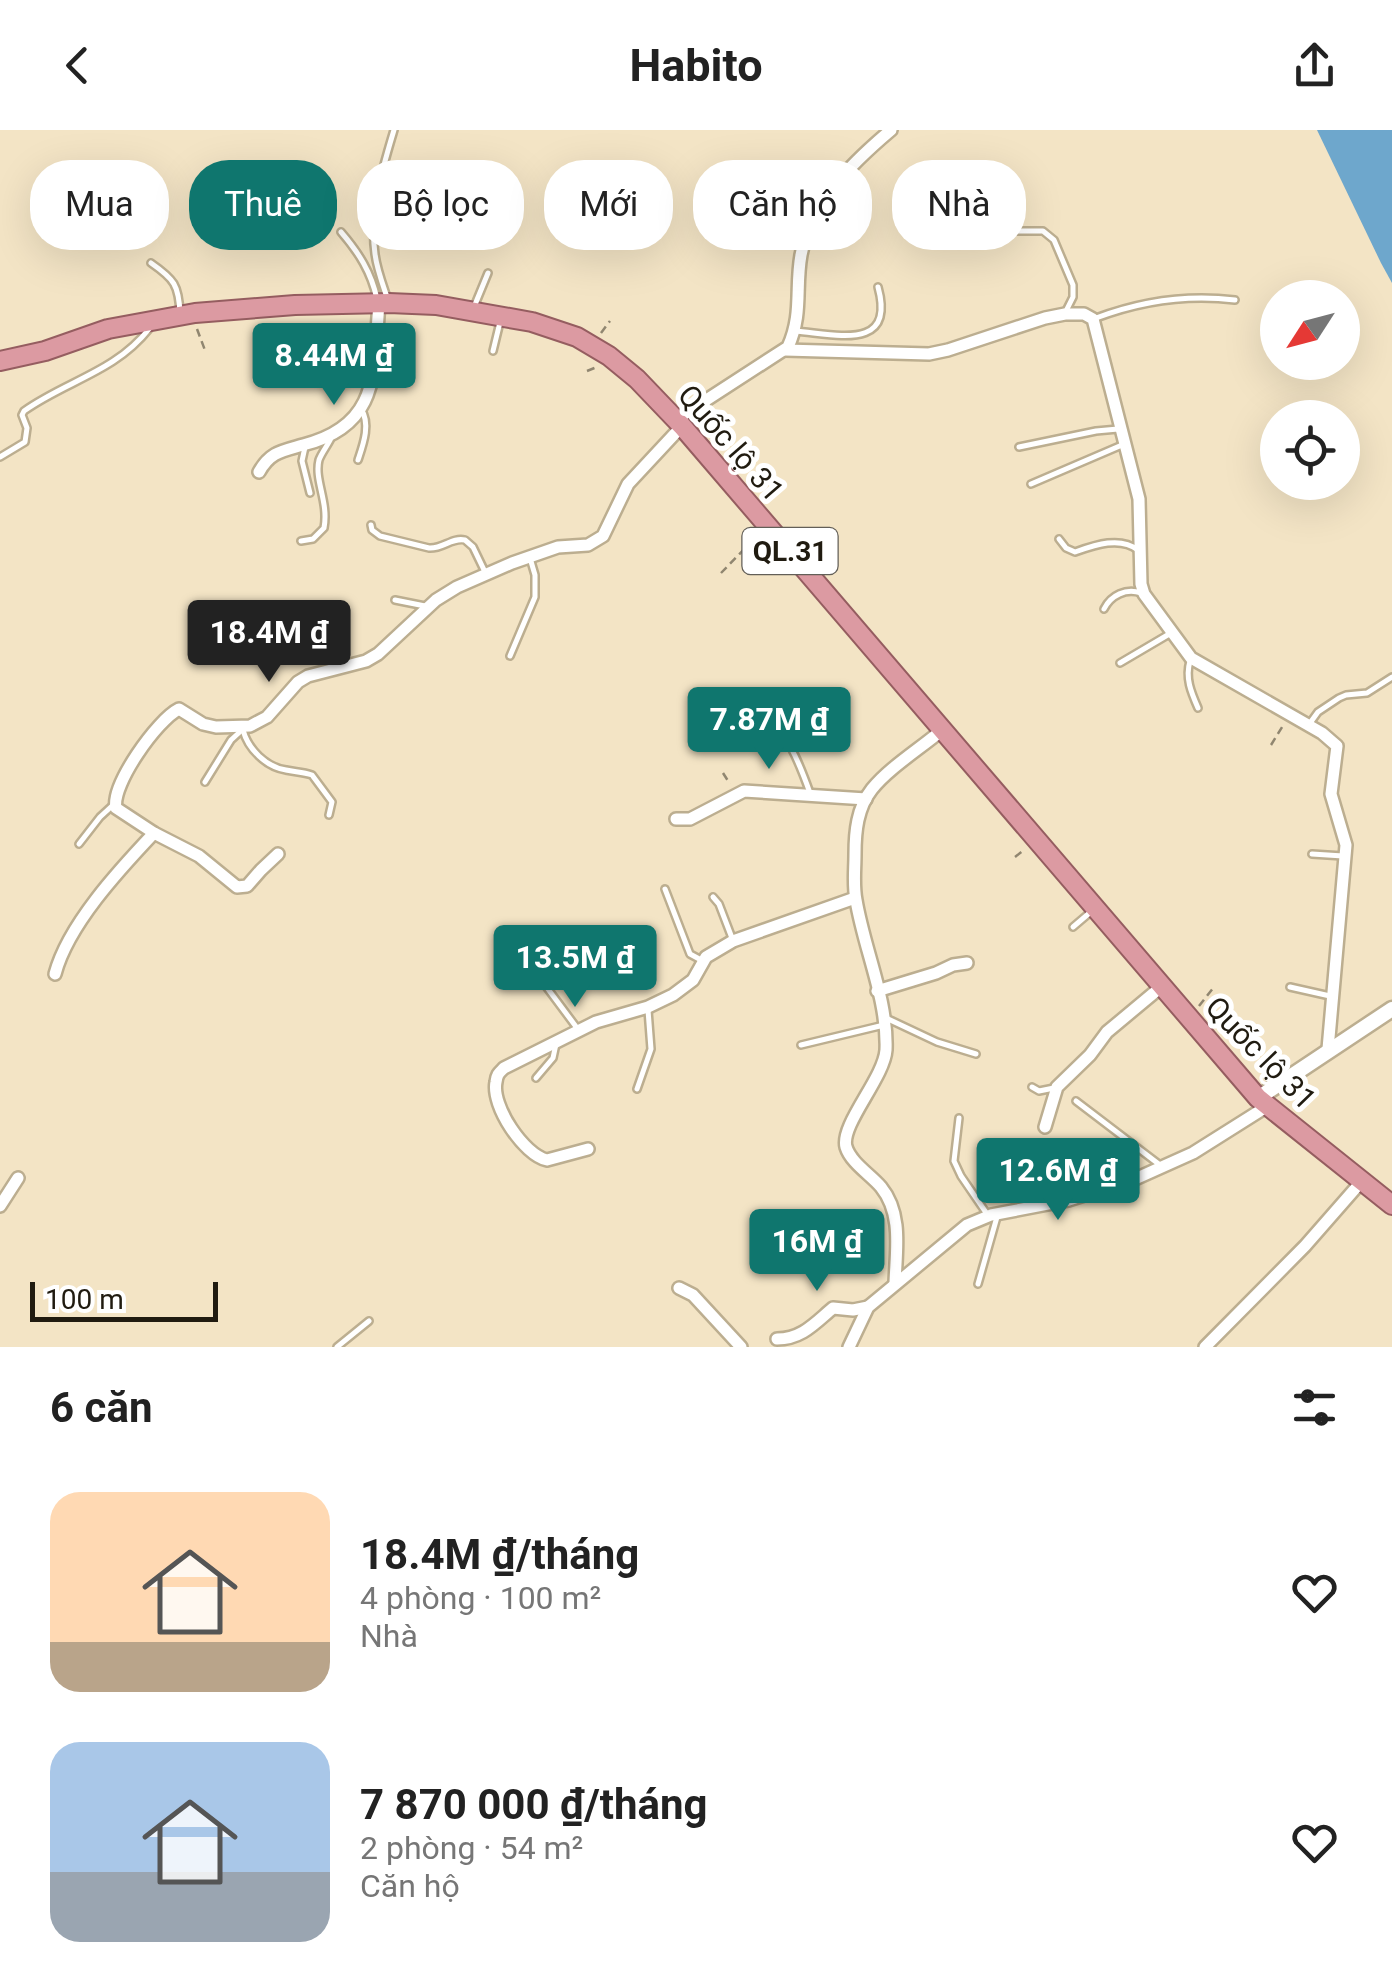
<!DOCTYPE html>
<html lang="vi">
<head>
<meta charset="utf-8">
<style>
  :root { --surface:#fff; --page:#f2f2f2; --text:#222; --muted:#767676; --accent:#0f766e }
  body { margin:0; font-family:Roboto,sans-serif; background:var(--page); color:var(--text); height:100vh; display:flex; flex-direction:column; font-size:38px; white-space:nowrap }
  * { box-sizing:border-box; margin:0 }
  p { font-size:32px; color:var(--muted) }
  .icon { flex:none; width:55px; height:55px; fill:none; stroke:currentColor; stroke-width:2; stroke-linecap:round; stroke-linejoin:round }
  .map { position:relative; height:1217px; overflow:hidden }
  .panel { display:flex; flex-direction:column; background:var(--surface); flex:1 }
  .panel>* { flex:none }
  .top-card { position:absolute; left:30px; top:30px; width:1332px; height:90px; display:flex; gap:20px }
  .needle { width:65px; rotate:234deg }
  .fabs { position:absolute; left:1260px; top:150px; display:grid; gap:20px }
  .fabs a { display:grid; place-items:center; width:100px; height:100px; border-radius:50%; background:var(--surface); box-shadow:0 10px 40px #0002; font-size:50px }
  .scale { position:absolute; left:30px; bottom:25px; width:188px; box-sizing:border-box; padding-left:10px; border:5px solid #201b10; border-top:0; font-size:28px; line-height:35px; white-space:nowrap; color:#201b10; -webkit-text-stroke:8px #fff; paint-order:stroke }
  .price { position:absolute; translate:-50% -85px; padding:0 22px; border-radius:10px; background:var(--accent); color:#fff; font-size:32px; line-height:65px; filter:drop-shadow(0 2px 5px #0008) }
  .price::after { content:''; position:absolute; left:50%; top:60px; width:30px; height:22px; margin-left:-15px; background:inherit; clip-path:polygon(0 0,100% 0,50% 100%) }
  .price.active { background:#222; color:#fff }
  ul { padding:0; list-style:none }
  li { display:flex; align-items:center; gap:30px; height:250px; padding:0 50px }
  li span { display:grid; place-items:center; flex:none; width:280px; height:200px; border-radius:30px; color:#555 }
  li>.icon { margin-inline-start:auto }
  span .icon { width:120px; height:120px; fill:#fffc; stroke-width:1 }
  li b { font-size:42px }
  h2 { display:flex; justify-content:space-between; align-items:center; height:120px; padding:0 50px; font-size:42px }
  .chip { padding:0 35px; border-radius:40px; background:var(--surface); box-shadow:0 10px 40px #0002; font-size:35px; line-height:90px }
  .chip.active { background:var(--accent); color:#fff }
  header { display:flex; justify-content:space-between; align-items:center; height:130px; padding:0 50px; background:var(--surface); font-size:45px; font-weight:700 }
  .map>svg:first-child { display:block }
</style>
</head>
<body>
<header><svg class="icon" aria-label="back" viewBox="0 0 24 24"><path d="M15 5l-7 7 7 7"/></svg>Habito<svg class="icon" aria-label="share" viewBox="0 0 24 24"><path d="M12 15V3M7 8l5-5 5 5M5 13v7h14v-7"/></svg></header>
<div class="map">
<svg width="1392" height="1217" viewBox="0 0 1392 1217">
  <rect width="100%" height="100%" fill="#f3e4c5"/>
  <path fill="#6ea7cc" d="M1317,0H1392V153L1381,133Z"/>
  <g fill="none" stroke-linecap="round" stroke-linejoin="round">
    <g stroke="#bcae90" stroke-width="10">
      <g id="service">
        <path d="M1012,101H1043L1054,110L1073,155V167L1066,181"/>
        <path d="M341,102C359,123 371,142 377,169"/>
        <path d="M151,133C174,149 179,155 180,184"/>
        <path d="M388,170C383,155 377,140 375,124C369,82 382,40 394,0"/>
        <path d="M474,177L488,143"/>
        <path d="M1096,188C1141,171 1186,164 1235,170"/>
        <path d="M795,201C835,204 896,222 878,157"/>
        <path d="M493,221L501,188"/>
        <path d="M305,317L302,331L310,363"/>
        <path d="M1019,317L1096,301L1118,299"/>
        <path d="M0,327L25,312L27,298L22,285L24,281C66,251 115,242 149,199"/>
        <path d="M358,330C363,315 371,294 361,279"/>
        <path d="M1031,354L1122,315"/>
        <path d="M371,395L372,400L380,406L429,418C443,419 452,407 465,410L473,417L486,444"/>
        <path d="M1059,409L1066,418L1075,422C1095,415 1120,406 1138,420"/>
        <path d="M301,411L313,409L324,398C329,372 314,350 319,330C322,322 328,315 331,308"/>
        <path d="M395,470L425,476"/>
        <path d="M1104,479C1111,465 1126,458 1141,463"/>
        <path d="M510,526L535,467V445L530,428"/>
        <path d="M1190,531C1185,548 1191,562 1198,578"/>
        <path d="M1120,533L1171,503"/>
        <path d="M1310,593L1318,582L1339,568L1346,565L1367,563L1392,547"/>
        <path d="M243,600C248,619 266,637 286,640C295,642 303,642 312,645L332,672L329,685"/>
        <path d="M732,600C744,596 759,590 771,594C788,601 804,646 810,663"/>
        <path d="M205,652L231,610L243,599"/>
        <path d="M79,714L100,687L112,676"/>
        <path d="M1312,724L1343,726"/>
        <path d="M665,759L690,824L703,831"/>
        <path d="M713,767L719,774L732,808"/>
        <path d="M1073,797L1093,780"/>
        <path d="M542,851L577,898"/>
        <path d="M1290,857L1330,866"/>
        <path d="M886,888L937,912L976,924"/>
        <path d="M801,915L884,895"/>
        <path d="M536,948L553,928L556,914"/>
        <path d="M1032,957L1039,961L1054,958"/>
        <path d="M637,959L651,919L648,880"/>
        <path d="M1076,971L1160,1035"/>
        <path d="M959,988L954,1031L961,1046L987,1084"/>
        <path d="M978,1154L997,1087"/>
        <path d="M337,1217L369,1191"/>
      </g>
    </g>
    <g stroke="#bcae90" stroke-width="16">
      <g id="minor">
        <path d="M785,220L929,224L948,220L1045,188L1065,184H1084L1093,189L1139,369L1141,454L1144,464L1191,528L1322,603L1337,616L1331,664L1346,715L1328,919"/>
        <path d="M677,289L788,217C803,184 795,158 801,125C811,72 852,33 891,0"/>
        <path d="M259,342C270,322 282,321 303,315C382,295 373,240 379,174"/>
        <path d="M676,689H690L744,661L866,669"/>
        <path d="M278,724L261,740L247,756L237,757L199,726L154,703L116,678C111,655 157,590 179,579L203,594L216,597L250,596L267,587L298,552L308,546L366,531L378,524L436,470L457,457L512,433L558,417L588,415L603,406L628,354L682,296"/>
        <path d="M55,844C68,795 119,740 154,703"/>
        <path d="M877,861L936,843L953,835L967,833"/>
        <path d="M1045,997L1057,957L1090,925L1107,902L1161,857"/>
        <path d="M588,1019L547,1030C524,1025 491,976 496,952C497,944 499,943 504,938L596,892L648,877L673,865L693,850L706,827L733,811L855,768"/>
        <path d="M0,1076L18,1048"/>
        <path d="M895,1153C896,1121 903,1084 881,1057C871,1045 851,1033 846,1017C840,995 884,948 886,920C888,870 864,819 856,770C853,755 855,740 855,724C855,702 857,678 872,659C890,637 921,618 942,600"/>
        <path d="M679,1158L693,1165L741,1217"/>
        <path d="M777,1209C802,1209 815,1193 833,1178L853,1180L868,1177"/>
        <path d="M849,1217L868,1177L967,1095L991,1085L1069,1070L1135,1049L1193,1023L1266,977"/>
        <path d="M1205,1217L1305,1116L1361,1052"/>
      </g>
    </g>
    <g stroke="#bcae90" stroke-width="19">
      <path id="tertiary" d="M1258,968L1392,879"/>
    </g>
    <g stroke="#955d60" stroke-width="22">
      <path id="trunk" d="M0,231L45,221L108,199L195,183L295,175L389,173L436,175L532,192L577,207L609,226L637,249L682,296L1258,968L1392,1075"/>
    </g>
    <g stroke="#908670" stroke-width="2.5" stroke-dasharray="8 5" stroke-linecap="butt">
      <path d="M197,199L206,223"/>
      <path d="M601,203L610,191"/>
      <path d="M587,241L597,237"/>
      <path d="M721,443L756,407"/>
      <path d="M1271,615L1284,594"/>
      <path d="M723,643L730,654"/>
      <path d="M1015,727L1024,720"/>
      <path d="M1199,876L1214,857"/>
    </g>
    <use href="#service" stroke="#fff" stroke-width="5"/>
    <use href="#minor" stroke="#fff" stroke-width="11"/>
    <use href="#tertiary" stroke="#fff" stroke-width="14"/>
    <use href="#trunk" stroke="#dc9aa2" stroke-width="18"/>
  </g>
  <g text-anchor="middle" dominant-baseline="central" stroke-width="10" stroke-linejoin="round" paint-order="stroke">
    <rect fill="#fff" stroke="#635f58" stroke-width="2.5" x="742.5" y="398" width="95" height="46" rx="8"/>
    <g font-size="28" font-weight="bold" fill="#201b10">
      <text x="790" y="421">QL.31</text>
    </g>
    <g font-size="30" fill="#201b10" stroke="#fff">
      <text transform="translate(731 313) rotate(49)">Quốc lộ 31</text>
      <text transform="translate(1261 923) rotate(46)">Quốc lộ 31</text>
    </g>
  </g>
</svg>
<div class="fabs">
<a><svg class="needle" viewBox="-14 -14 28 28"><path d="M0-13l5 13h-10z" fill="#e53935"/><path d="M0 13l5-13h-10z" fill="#767676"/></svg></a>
<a><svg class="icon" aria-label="locate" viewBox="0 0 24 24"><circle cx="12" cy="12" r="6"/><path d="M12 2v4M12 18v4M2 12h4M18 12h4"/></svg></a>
</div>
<div class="scale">100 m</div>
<b class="price" style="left:334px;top:278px">8.44M ₫</b>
<b class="price active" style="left:269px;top:555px">18.4M ₫</b>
<b class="price" style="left:769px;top:642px">7.87M ₫</b>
<b class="price" style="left:575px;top:880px">13.5M ₫</b>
<b class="price" style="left:1058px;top:1093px">12.6M ₫</b>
<b class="price" style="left:817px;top:1164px">16M ₫</b>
<div class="top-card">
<a class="chip">Mua</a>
<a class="chip active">Thuê</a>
<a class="chip">Bộ lọc</a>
<a class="chip">Mới</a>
<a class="chip">Căn hộ</a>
<a class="chip">Nhà</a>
</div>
</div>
<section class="panel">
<h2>6 căn<svg class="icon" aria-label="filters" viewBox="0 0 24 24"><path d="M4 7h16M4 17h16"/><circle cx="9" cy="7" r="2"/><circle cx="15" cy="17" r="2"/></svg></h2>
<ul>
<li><span style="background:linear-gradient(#ffd9b3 75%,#b9a48a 0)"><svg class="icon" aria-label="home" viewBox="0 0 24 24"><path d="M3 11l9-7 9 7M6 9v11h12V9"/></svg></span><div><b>18.4M ₫/tháng</b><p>4 phòng · 100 m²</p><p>Nhà</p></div><svg class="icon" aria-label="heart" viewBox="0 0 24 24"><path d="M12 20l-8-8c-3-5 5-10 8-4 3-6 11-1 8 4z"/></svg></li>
<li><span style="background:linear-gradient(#a9c7e8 65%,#9aa5b1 0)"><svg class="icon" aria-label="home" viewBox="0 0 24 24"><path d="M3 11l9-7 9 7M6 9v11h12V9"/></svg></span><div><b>7 870 000 ₫/tháng</b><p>2 phòng · 54 m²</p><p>Căn hộ</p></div><svg class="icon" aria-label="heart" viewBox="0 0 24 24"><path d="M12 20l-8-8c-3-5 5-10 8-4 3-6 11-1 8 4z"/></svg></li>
</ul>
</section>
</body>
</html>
